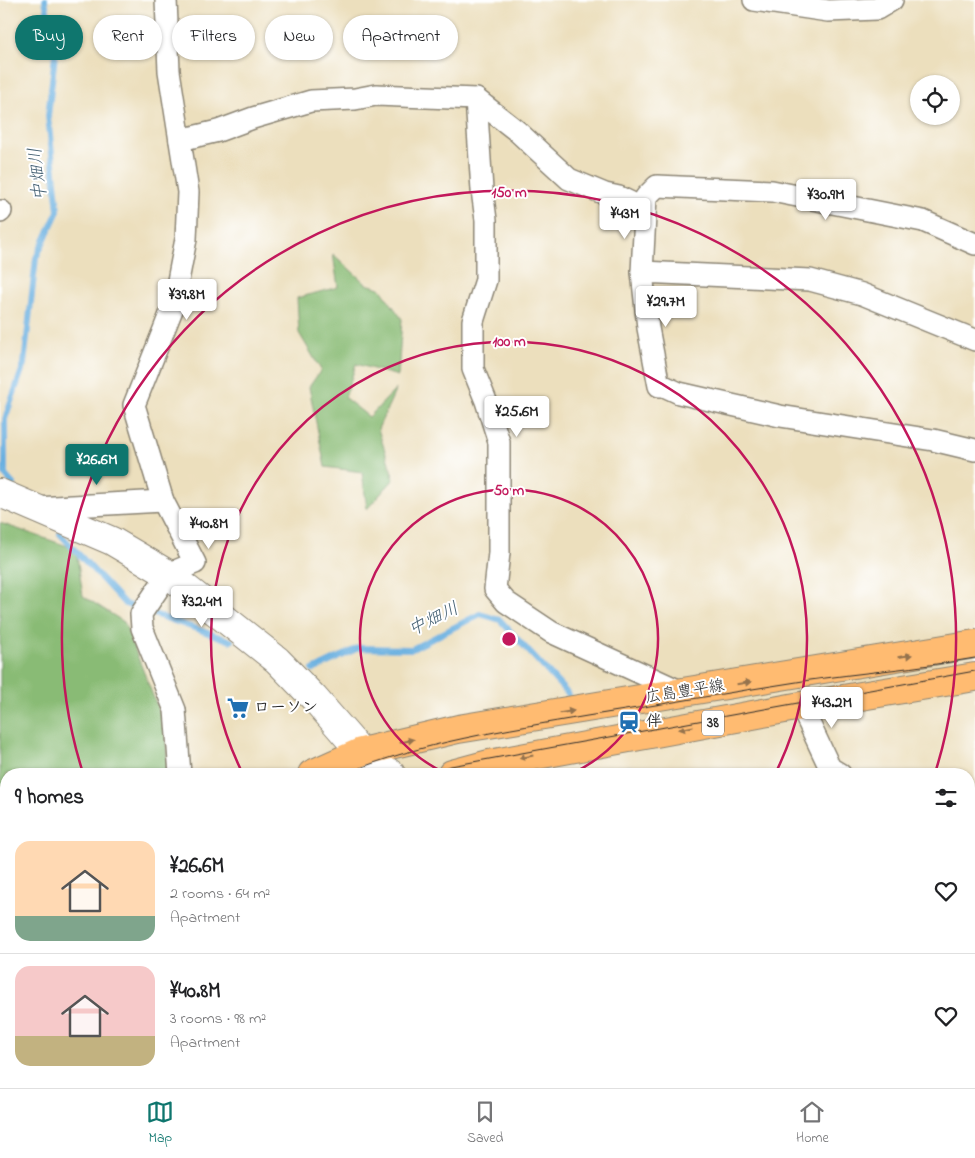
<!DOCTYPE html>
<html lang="en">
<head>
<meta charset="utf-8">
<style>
  :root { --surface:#fff; --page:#f6f6f6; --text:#202124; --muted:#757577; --line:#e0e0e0; --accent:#0f766e }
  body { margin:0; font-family:"Indie Flower","Klee One",sans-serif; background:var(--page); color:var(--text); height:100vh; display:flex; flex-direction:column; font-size:19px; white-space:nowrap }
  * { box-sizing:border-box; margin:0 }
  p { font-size:16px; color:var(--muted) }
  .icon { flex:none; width:28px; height:28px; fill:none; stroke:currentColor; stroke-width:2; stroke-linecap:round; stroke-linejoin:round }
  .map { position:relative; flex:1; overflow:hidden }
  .details { position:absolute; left:0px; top:768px; width:975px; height:321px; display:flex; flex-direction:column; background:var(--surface); border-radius:20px 20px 0 0; box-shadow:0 1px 4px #0004 }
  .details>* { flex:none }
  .top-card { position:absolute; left:15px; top:15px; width:500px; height:45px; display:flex; gap:10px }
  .fabs { position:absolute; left:910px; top:75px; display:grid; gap:10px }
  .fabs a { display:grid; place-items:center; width:50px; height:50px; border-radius:50%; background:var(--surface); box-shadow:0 1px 4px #0004; font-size:25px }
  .price { position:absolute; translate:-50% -42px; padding:0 11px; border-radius:5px; background:#fff; color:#222; font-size:16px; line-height:32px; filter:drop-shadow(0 1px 2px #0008) }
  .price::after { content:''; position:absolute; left:50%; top:30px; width:15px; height:11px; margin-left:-8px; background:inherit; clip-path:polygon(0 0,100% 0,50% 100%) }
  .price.current { background:var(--accent); color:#fff }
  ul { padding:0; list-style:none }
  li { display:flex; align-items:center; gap:15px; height:125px; padding:0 15px }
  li+li { border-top:1px solid var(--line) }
  li span { display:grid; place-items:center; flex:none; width:140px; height:100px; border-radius:15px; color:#555 }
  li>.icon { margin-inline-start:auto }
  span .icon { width:60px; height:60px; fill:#fffc; stroke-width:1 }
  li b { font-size:21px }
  h2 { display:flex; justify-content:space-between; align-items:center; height:60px; padding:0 15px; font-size:21px }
  .chip { padding:0 18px; border-radius:22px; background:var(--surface); box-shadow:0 1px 4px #0004; font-size:18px; line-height:45px }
  .chip.current { background:var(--accent); color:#fff }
  .tab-bar { display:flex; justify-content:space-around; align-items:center; height:70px; border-top:1px solid var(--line); background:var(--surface); font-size:14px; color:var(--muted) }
  .tab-bar a { display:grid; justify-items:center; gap:2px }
  .tab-bar .current { color:var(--accent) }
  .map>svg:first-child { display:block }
</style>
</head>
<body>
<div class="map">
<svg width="975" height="1088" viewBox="0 0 975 1088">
  <rect width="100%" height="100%" fill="#fff"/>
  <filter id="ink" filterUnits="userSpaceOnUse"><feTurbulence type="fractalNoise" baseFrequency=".02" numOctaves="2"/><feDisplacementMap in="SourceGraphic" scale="10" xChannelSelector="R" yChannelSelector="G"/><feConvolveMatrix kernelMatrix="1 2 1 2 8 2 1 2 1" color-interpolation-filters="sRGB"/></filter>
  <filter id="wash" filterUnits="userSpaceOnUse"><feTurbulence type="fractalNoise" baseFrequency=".0096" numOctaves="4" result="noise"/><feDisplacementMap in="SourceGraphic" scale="20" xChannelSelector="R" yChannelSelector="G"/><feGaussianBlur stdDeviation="1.12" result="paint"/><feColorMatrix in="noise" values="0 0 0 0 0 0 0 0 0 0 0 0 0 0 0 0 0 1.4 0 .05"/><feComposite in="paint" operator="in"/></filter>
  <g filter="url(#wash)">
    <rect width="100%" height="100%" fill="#ecdfbd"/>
    <g fill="#89bb74" stroke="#5a7350">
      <path d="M333,254L366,284L380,288L402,319L398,376L356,364L345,398L369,417L396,389L378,429L394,479L367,509L362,472L325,467L309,387L321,370L299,333L297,298L338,287Z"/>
      <path d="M0,523L76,549L83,596L124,622L165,726L168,774H6V987L0,993Z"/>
    </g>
    <path fill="#6ab0e0" stroke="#4a6e86" d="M559,1082H859L882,1088H546Z"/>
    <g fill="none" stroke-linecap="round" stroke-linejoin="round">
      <g stroke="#6ab0e0" stroke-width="6">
        <path d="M13,484L5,475V419L24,364L36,258L58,211L48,116L55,55L45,0"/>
        <path d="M60,534L125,604L231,641"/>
        <path d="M313,670L358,648L412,649L480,614L500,620L568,694"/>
        <path d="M629,769L635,774"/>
      </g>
    </g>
  </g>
  <g filter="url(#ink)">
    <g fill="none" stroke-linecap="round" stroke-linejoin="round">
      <g stroke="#8c8574" stroke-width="24">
        <g id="minor">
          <path d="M166,0L169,71L188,192L186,239L173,307L134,405L163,501L195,563L168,574L141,614L142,628L175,710L180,774"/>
          <path d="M754,0L828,11L877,9L892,0"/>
          <path d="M476,99L482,190L486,220V280L473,321V369L486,401L499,442V553L495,589L506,602L551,632L684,693"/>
          <path d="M180,140L218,131L253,118L311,101L355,99L376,95L476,99L517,131L569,179L605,194L619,197L644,209"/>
          <path d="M0,212L1,211"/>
          <path d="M642,272L646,197L657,186L772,191L923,221L975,244"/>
          <path d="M975,340L862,294L810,280L642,272L648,328L659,386H664L679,393L780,416L933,440L975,450"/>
          <path d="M36,508L163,501"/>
          <path d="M801,706L830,768L840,774"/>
          <path d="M969,801L975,803"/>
          <path d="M955,1082L975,1087"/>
          <path d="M32,1088L36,1082"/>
          <path d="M501,1088L508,1082"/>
          <path d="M810,1088L811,1082"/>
        </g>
      </g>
      <g stroke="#8c8574" stroke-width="30">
        <path id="tertiary" d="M0,493L112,541L168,574L277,660L314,698L361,752L391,774"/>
      </g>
      <g stroke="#8c8574" stroke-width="30">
        <g id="primary">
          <path d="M312,774L361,752L458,729L975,644"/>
          <path d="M452,774L489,764L801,706L975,677"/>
          <path d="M0,1011L6,1004"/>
          <path d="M0,1058L6,1051"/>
        </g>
      </g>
      <use href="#minor" stroke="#fff" stroke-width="21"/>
      <use href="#tertiary" stroke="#fff" stroke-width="28"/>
      <use href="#primary" stroke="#ffbb71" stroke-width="28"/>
      <g stroke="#2b2b2b" stroke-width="1">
        <path d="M345,774C421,742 506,730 587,716C659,705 731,692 803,681C860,673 918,668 975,658"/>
        <path d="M422,774L451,766L538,750L975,671"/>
        <path d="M0,1027L6,1021"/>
        <path d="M0,1046L6,1039"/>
      </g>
    </g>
    <defs><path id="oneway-solid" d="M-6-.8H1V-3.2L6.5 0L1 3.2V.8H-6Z" transform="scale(1.25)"/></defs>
    <g fill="#95734e">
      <use href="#oneway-solid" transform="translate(905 656) rotate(-9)"/>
      <use href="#oneway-solid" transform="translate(744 683) rotate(-9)"/>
      <use href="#oneway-solid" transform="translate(567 712) rotate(-9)"/>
      <use href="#oneway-solid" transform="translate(686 728) rotate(169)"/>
      <use href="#oneway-solid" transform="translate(407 741) rotate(-13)"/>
      <use href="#oneway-solid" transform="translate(526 757) rotate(169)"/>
    </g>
  </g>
  <g fill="none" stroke="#c2185b" stroke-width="2.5">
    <path d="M445 773A149 149 0 1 1 573 773"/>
    <path d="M242 772A298 298 0 1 1 776 772"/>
    <path d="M563 1083A447 447 0 0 1 455 1083M83 773A447 447 0 1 1 935 773"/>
  </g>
  <defs>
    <g id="supermarket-bare" transform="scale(1.725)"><path d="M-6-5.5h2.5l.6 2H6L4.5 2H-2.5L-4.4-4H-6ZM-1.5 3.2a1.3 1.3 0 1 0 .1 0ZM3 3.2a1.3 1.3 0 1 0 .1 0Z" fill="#1f6fb2" stroke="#fff" stroke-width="2.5" paint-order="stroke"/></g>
    <g id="station-bare" transform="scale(1.725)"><path d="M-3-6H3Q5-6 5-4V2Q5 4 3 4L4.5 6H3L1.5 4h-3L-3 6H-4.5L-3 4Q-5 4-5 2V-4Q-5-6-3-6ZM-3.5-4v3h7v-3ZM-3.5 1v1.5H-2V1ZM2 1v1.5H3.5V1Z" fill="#1f6fb2" stroke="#fff" stroke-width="2.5" paint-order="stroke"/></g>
  </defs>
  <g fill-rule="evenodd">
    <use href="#supermarket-bare" x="238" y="708"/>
    <use href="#station-bare" x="629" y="722"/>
  </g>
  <g text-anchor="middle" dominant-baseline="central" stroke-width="4" stroke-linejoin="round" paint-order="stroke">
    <rect fill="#fff" stroke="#6b6b6b" stroke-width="1" x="702" y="710.5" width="22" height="25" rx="4"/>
    <g font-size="15" font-weight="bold" fill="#2b2b2b">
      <text x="713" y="723">38</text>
    </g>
    <g font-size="16" fill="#2b2b2b" stroke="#fff">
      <text transform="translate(685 692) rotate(-9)">広島豊平線</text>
    </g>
    <g font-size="16" font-weight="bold" fill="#2b2b2b" stroke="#fff" text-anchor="start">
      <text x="254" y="708">ローソン</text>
      <text x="646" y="722">伴</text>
    </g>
    <g font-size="18" font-style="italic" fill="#446073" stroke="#fff">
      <text transform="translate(39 174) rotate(-96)">中畑川</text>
      <text transform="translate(434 620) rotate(-26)">中畑川</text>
    </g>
  </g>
  <circle cx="509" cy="639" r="8" fill="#c2185b" stroke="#fff" stroke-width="2.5"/>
  <g font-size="15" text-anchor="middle" font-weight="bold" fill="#c2185b" stroke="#fff" stroke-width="4" stroke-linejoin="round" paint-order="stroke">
    <text x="509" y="197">150 m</text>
    <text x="509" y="346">100 m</text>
    <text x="509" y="495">50 m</text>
  </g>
</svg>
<div class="fabs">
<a><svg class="icon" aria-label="locate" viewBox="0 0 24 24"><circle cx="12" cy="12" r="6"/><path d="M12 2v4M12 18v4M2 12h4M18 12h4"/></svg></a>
</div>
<b class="price" style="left:826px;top:221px">¥30.9M</b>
<b class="price" style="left:625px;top:240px">¥43M</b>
<b class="price" style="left:187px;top:321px">¥39.8M</b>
<b class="price" style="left:666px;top:328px">¥29.7M</b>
<b class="price" style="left:517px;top:438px">¥25.6M</b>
<b class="price current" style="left:97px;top:486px">¥26.6M</b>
<b class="price" style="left:209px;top:550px">¥40.8M</b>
<b class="price" style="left:202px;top:628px">¥32.4M</b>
<b class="price" style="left:832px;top:729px">¥43.2M</b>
<div class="top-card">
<a class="chip current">Buy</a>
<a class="chip">Rent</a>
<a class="chip">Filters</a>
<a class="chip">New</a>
<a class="chip">Apartment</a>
</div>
<section class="details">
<h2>9 homes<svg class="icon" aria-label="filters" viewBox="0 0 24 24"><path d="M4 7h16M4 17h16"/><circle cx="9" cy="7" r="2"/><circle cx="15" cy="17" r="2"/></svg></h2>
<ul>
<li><span style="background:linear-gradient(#ffd9b3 75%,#7fa58c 0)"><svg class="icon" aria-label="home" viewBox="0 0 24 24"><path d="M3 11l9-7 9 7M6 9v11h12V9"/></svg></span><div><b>¥26.6M</b><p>2 rooms · 64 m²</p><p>Apartment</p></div><svg class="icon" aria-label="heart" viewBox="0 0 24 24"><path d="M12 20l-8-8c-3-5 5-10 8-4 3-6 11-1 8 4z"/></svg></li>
<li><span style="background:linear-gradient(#f6c9c9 70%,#c2b280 0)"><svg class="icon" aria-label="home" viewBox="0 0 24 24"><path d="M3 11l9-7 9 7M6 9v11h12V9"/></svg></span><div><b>¥40.8M</b><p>3 rooms · 98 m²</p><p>Apartment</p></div><svg class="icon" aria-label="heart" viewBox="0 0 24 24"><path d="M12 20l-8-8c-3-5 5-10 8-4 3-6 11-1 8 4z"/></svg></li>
</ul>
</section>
</div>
<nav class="tab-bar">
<a class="current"><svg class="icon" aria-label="map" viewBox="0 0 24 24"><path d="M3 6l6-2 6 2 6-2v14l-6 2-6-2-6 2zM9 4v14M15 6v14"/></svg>Map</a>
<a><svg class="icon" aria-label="saved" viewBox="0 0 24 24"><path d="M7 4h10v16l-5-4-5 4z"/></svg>Saved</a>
<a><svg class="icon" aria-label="home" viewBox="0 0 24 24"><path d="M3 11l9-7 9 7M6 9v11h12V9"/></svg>Home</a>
</nav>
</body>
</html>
